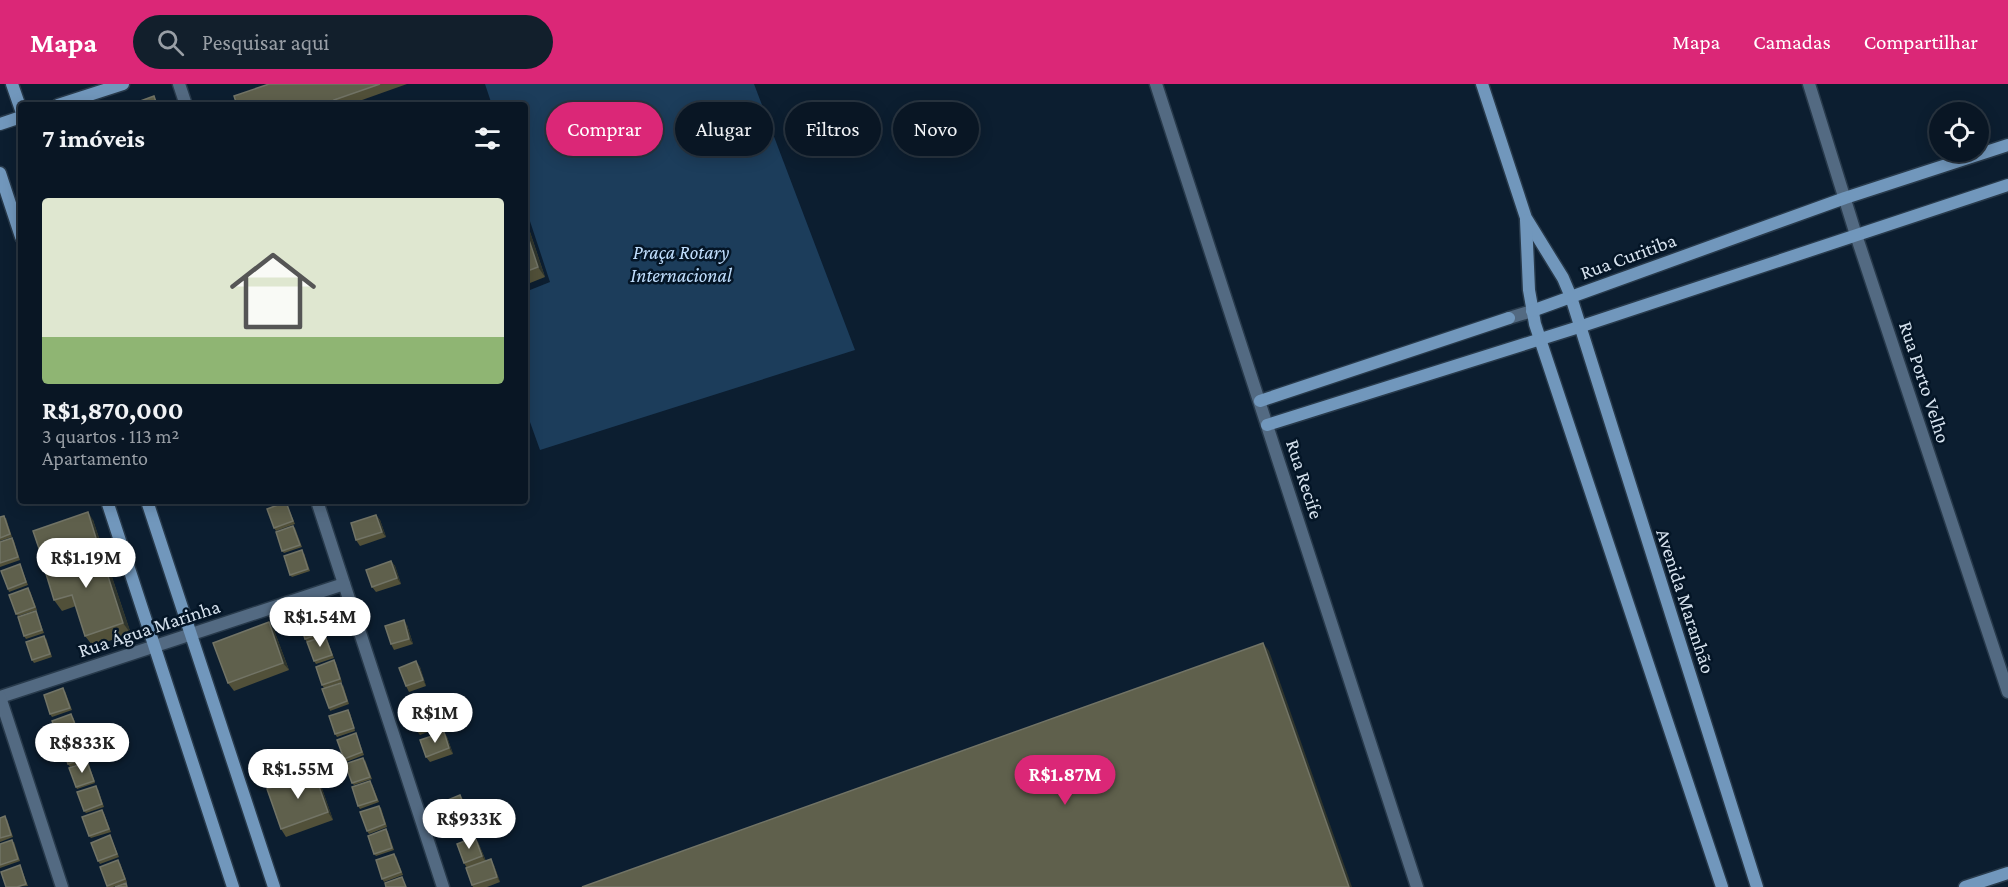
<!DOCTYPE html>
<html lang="pt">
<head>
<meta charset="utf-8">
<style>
  :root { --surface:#091624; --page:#121f2c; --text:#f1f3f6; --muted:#999fa6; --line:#293541; --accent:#db2777 }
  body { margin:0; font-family:"Crimson Pro",serif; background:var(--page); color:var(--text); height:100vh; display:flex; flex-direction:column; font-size:22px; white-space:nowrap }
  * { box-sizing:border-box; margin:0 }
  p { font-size:20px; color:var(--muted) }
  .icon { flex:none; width:33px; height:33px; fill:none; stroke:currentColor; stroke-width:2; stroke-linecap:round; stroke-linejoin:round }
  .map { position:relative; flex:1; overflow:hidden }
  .sheet { position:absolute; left:18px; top:18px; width:510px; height:402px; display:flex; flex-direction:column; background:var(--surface); border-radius:6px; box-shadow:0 3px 15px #0003,0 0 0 2px var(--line) }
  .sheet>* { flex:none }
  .top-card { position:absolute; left:546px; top:18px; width:570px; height:54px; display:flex; gap:12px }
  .controls { position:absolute; left:1929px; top:18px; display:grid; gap:12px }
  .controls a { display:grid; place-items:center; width:60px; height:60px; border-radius:50%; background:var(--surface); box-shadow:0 3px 15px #0003,0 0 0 2px var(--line); font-size:30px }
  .price { position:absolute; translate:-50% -51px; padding:0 14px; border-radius:21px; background:#fff; color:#222; font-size:20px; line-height:39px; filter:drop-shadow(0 2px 3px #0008) }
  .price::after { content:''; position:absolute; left:50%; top:36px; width:18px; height:14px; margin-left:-9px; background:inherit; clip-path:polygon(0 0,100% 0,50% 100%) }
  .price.current { background:var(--accent); color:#fff }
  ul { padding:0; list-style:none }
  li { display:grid; align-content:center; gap:12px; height:318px; padding:0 24px }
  li span { display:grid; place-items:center; height:186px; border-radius:6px; color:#555 }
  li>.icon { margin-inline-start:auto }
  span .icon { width:108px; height:108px; fill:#fffc; stroke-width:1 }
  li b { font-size:26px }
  h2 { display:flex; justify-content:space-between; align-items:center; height:72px; padding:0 24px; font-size:26px }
  .chip { padding:0 21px; border-radius:27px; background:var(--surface); box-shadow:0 3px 15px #0003,0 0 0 2px var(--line); font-size:21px; line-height:54px }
  .chip.current { background:var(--accent); color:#fff }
  header { display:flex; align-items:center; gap:36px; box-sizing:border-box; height:84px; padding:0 30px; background:var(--accent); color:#fff }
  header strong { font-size:28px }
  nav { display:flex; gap:33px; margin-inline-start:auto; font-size:21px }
  .search { width:420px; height:54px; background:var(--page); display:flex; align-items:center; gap:15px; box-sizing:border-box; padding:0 21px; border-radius:33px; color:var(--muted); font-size:22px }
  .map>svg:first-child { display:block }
</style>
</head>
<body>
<header>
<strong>Mapa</strong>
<div class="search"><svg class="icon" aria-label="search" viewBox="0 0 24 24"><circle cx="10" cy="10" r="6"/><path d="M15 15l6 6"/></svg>Pesquisar aqui</div>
<nav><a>Mapa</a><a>Camadas</a><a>Compartilhar</a></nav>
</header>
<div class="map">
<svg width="2008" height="803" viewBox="0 0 2008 803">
  <rect width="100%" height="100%" fill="#0c1e30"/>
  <path fill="#1c3d5b" d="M485,0H754L855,266L540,366L525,324V208L550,198L525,122V21H492Z"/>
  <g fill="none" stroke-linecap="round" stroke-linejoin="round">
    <g stroke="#283a4b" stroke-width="15">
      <g id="street">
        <path d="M179,0L186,21"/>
        <path d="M1156,0L1417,803"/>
        <path d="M1809,0L1856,151L2008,608"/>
        <path d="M1509,234L1532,227"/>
        <path d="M317,417L443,803"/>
        <path d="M0,613L344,500"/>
        <path d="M0,613L62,803"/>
      </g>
    </g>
    <g stroke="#283a4b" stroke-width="15">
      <g id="secondary">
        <path d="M12,0L21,26"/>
        <path d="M1482,0L1526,134L1563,194L1571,213L1757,803"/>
        <path d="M58,21L123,0"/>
        <path d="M0,40L21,33"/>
        <path d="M0,89L21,153"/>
        <path d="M1526,136L1529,206L1535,240L1722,803"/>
        <path d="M1532,227L1845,114L2008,61"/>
        <path d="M1260,317L1509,234"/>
        <path d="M1267,341L1579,243L2008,101"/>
        <path d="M107,417L233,803"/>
        <path d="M147,417L274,803"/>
        <path d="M1965,803L2008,789"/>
      </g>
    </g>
    <use href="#street" stroke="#536a82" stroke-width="12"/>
    <use href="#secondary" stroke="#7197bc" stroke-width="12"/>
  </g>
  <g fill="#515039">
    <path d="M269,0H407L348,21H237Z"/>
    <path d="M525,133L545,193L525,201Z"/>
    <path d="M264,417H281L267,422Z"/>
    <path d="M286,418L295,440L276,447L274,444Z"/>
    <path d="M376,431L380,436L386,453L360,462L356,456Z"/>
    <path d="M0,433L6,434L12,453L0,457Z"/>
    <path d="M93,436L131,550L93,562L85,552L76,522L62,527L54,516Z"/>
    <path d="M293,442L295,444L302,463L284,469L282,467Z"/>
    <path d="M12,454L14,457L20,476L0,483V458Z"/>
    <path d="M304,469L310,487L292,493L290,491Z"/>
    <path d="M391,477L395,482L401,500L376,508L372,503Z"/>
    <path d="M20,480L28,501L9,508L8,505Z"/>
    <path d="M30,507L37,526L18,532L16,530Z"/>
    <path d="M36,527L37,530L44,549L26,555L24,552Z"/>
    <path d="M319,532L326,551L307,558L305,555Z"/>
    <path d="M407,541L413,560L394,566L391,560Z"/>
    <path d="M274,546L289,586L234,607L228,599Z"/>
    <path d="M325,552L327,555L334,574L316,580L314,577Z"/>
    <path d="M46,554L52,573L34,579L32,576Z"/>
    <path d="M334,576L336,579L342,598L324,604L322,601Z"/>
    <path d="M416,577L420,583L426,602L409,608L406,602Z"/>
    <path d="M343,601L349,620L330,627L329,624Z"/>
    <path d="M65,607L72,626L52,633L50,630Z"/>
    <path d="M428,621L432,626L438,644L420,651L416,646Z"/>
    <path d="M348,626L350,629L355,647L337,653L335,650Z"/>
    <path d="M73,633L80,651L61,658L59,655Z"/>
    <path d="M444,648L447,653L453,670L430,678L426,673Z"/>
    <path d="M357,652L364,671L346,678L344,675Z"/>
    <path d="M80,654L81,657L88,676L70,683L68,680Z"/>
    <path d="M365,676L372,695L354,701L352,699Z"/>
    <path d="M87,678L89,680L95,699L77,705L76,703Z"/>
    <path d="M319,696L333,736L286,753L281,745Z"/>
    <path d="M372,700L379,718L360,725L358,722Z"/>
    <path d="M98,705L104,723L86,729L84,727Z"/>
    <path d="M464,716L471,735L453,742L450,736Z"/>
    <path d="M379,722L381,724L387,743L369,750L367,747Z"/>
    <path d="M102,726L104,729L111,748L91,754L89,752Z"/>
    <path d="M0,734L7,735L13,753L0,758Z"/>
    <path d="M386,745L388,748L394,766L376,772L374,770Z"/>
    <path d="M110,751L119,773L100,780L98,777Z"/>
    <path d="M14,758L20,777L0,784V760Z"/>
    <path d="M478,758L486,777L494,781L500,798L487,803H473L472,801L467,784L464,779Z"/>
    <path d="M396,772L403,791L384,798L382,795Z"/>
    <path d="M120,779L127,798L113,803H107V802Z"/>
    <path d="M20,781L28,802L6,803Z"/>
  </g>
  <g fill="#2f352d">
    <path d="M525,133L545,193L538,183L525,144Z"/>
    <path d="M88,428L93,436L131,550L123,539Z"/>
    <path d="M376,431L380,436L386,453L382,448Z"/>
    <path d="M391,477L395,482L401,500L397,494Z"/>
    <path d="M404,536L407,541L413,560L409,555Z"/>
    <path d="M269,538L274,546L289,586L283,579Z"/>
    <path d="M1263,559L1269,567L1352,803H1349Z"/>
    <path d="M416,577L420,583L426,602L423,596Z"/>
    <path d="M428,621L432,626L438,644L434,639Z"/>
    <path d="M444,648L447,653L453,670L449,664Z"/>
    <path d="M314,688L319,696L333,736L328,728Z"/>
    <path d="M460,711L464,716L471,735L467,730Z"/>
    <path d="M475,753L478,758L486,778L482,772Z"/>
    <path d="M491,775L494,781L500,798L497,793Z"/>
  </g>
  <g fill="#5f604c" stroke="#727466" stroke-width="1.5">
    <path d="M269,0H380L334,16L336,21H237L234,12Z"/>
    <path d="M154,12L157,21H136L135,19Z"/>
    <path d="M525,144L538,183L525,188Z"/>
    <path d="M286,418L293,437L274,444L267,425Z"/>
    <path d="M88,428L99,464L98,461L44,479L33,447Z"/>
    <path d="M376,431L382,448L356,456L351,439Z"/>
    <path d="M4,432L10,450L0,454V433Z"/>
    <path d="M293,442L300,461L282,467L276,448Z"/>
    <path d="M12,454L18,473L0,479V458Z"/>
    <path d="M98,461L123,539L85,552L72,511L54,516L43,480Z"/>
    <path d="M302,466L308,485L290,491L284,472Z"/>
    <path d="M391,477L397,494L372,503L366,486Z"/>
    <path d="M20,480L26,498L8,505L1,487Z"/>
    <path d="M28,504L35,523L16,530L9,511Z"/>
    <path d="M36,527L42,546L24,552L18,533Z"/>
    <path d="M317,530L324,548L305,555L299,536Z"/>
    <path d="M404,536L409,555L391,560L385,542Z"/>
    <path d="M269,538L283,579L228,599L213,559Z"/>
    <path d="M44,552L50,570L32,576L26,558Z"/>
    <path d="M325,552L332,571L314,577L307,558Z"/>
    <path d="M1263,559L1349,803H582Z"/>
    <path d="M334,576L340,595L322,601L316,583Z"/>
    <path d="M416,577L423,596L406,602L399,584Z"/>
    <path d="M341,599L347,617L329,624L322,605Z"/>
    <path d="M63,604L70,624L50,630L44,611Z"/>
    <path d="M428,621L434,639L416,646L409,628Z"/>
    <path d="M348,626L354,644L335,650L329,632Z"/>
    <path d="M71,630L78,648L59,655L52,637Z"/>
    <path d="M444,648L449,664L426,673L420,656Z"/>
    <path d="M356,649L362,668L344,675L337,656Z"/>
    <path d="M80,654L86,674L68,680L61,661Z"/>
    <path d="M363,674L370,693L352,699L345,680Z"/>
    <path d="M87,678L94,697L76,703L69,684Z"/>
    <path d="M314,688L328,728L281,745L267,705Z"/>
    <path d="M370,697L377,716L358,722L352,703Z"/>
    <path d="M96,702L102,720L84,727L77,708Z"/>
    <path d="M460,711L467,730L450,736L443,718Z"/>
    <path d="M379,722L385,740L367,747L360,728Z"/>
    <path d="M102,726L109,745L89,752L82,733Z"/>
    <path d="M5,732L11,751L0,754V734Z"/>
    <path d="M386,745L392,764L374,770L368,752Z"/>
    <path d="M110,751L117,770L98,777L91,759Z"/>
    <path d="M475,753L482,772L464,779L457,760Z"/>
    <path d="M12,756L18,775L0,781V760Z"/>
    <path d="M394,770L401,788L382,795L376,776Z"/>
    <path d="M491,775L497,793L472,801L466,784Z"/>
    <path d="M118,776L125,795L107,802L100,783Z"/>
    <path d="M20,781L26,800L17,803H6L1,788Z"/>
    <path d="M402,793L406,803H386L385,799Z"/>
    <path d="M126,799L127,803H115Z"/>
  </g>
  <g text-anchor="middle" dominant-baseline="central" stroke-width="5" stroke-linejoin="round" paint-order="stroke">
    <g font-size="20" font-style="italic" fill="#c0defd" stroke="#041526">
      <text x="681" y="168">Praça Rotary<tspan x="681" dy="23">Internacional</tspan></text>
    </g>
    <g font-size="20" fill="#d7e3ef" stroke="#041526">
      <text transform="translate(1628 172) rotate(-20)">Rua Curitiba</text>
      <text transform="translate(1925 298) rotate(72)">Rua Porto Velho</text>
      <text transform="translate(1305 395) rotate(72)">Rua Recife</text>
      <text transform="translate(1686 517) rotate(72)">Avenida Maranhão</text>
      <text transform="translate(149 544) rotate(-18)">Rua Água Marinha</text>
    </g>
  </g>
</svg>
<div class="controls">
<a><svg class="icon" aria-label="locate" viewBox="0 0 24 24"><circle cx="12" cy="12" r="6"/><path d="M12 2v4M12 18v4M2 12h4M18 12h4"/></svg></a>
</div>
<b class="price" style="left:86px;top:505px">R$1.19M</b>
<b class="price" style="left:320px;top:564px">R$1.54M</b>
<b class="price" style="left:435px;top:660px">R$1M</b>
<b class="price" style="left:82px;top:690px">R$833K</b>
<b class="price" style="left:298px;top:716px">R$1.55M</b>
<b class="price current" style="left:1065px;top:722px">R$1.87M</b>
<b class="price" style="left:469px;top:766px">R$933K</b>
<div class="top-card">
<a class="chip current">Comprar</a>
<a class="chip">Alugar</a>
<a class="chip">Filtros</a>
<a class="chip">Novo</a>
</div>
<section class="sheet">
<h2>7 imóveis<svg class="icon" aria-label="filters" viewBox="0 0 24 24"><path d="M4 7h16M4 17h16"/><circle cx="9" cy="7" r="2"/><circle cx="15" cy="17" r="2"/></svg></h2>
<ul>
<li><span style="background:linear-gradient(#dfe7d0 75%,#8fb573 0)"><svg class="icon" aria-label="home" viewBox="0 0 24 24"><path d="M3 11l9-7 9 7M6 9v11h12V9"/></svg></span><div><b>R$1,870,000</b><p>3 quartos · 113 m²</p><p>Apartamento</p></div></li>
</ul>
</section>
</div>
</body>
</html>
